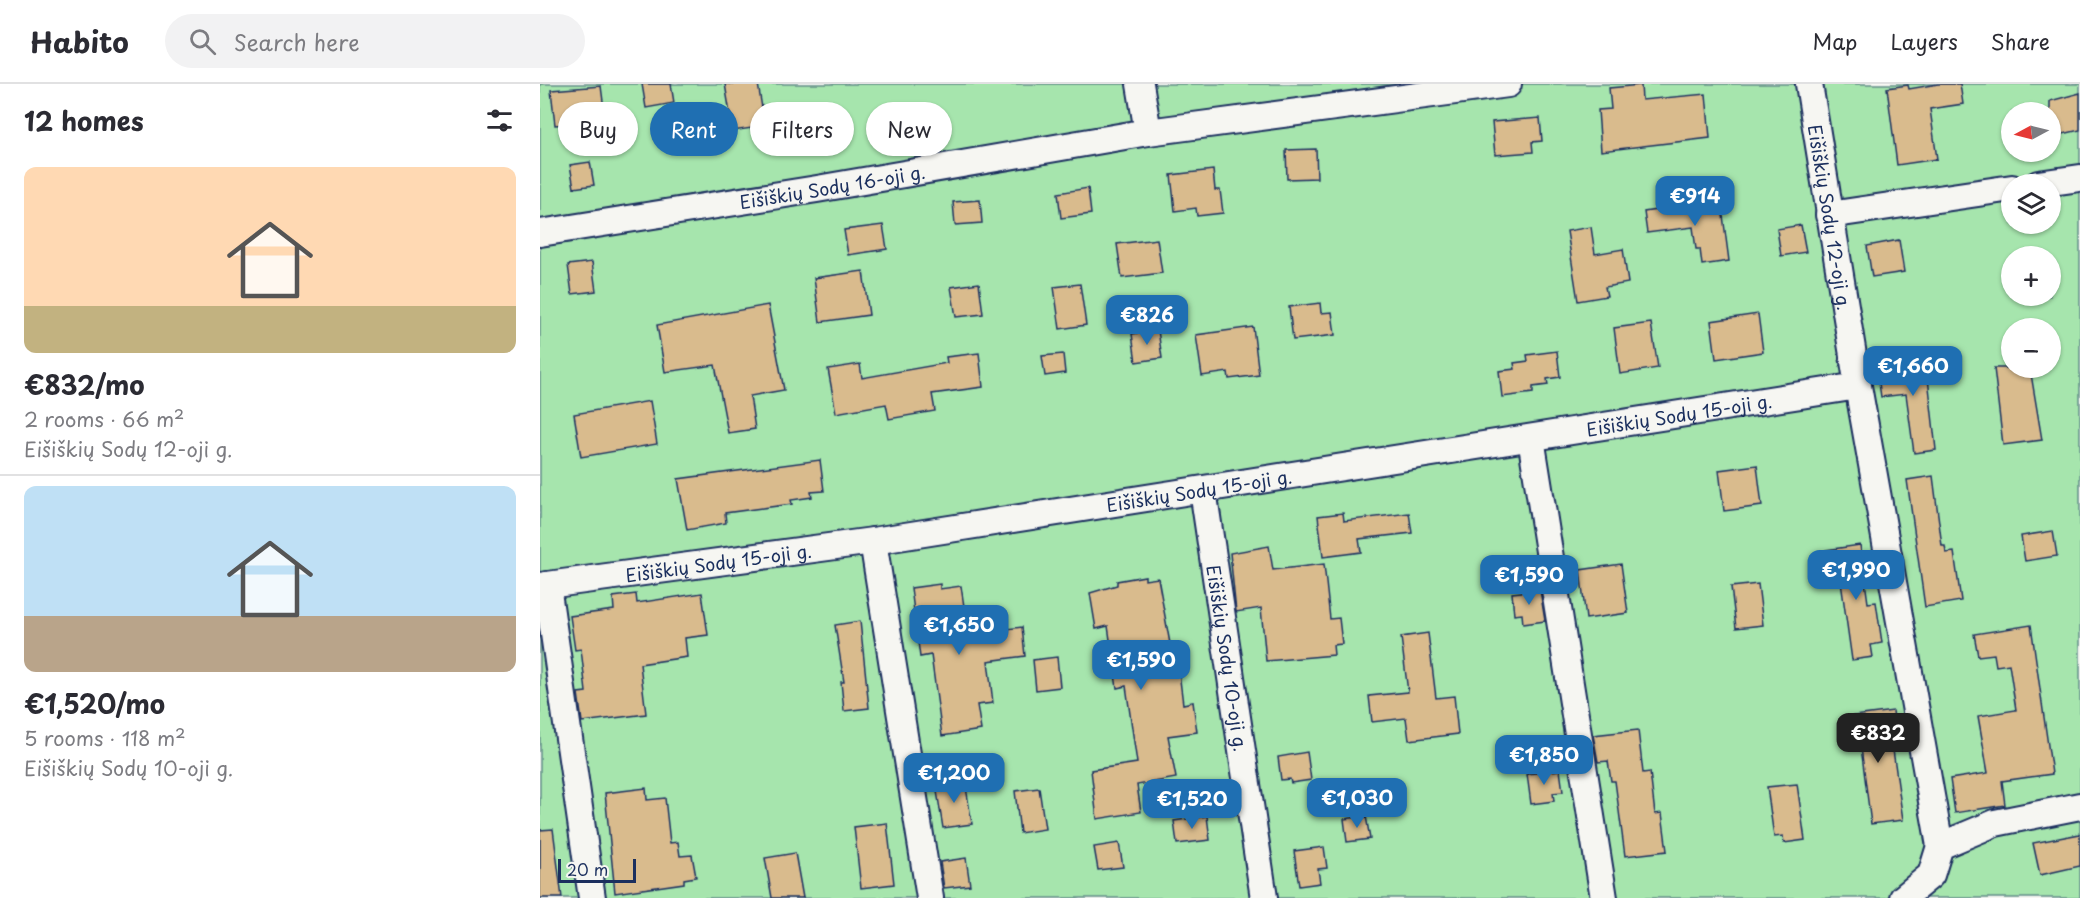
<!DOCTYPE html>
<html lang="en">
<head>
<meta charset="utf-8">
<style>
  :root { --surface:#fff; --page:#f2f2f3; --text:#2b2b33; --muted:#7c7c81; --line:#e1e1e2; --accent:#1f6fb2 }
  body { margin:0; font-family:"Playpen Sans",sans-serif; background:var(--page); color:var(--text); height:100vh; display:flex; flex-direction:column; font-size:22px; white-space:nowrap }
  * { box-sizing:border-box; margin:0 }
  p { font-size:20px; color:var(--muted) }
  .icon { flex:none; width:33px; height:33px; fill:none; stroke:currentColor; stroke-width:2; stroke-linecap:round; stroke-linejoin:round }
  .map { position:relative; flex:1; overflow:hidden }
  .details { display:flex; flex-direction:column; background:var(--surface); width:540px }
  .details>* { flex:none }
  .top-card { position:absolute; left:18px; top:18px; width:570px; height:54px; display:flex; gap:12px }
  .needle { width:39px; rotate:263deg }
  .controls { position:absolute; left:1461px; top:18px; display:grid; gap:12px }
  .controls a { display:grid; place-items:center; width:60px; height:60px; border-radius:50%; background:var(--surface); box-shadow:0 2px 4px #0004; font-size:30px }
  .scale { position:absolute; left:18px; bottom:15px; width:78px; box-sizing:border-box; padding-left:6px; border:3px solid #1b2f5e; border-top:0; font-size:16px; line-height:21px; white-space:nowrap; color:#1b2f5e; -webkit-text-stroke:4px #f6f6f2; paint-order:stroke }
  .price { position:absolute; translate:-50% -51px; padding:0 14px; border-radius:12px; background:var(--accent); color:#fff; font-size:20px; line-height:39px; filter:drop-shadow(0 2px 3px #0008) }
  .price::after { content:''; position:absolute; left:50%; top:36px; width:18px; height:14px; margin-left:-9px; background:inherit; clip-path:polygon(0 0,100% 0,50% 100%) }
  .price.on { background:#222; color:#fff }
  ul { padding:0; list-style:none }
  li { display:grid; align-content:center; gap:12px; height:318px; padding:0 24px }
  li+li { border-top:2px solid var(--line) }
  li span { display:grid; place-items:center; height:186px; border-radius:12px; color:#555 }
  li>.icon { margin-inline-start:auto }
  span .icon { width:108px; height:108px; fill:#fffc; stroke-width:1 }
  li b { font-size:26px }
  h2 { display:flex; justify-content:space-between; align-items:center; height:72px; padding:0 24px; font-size:26px }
  .chip { padding:0 21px; border-radius:27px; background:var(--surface); box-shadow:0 2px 4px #0004; font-size:21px; line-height:54px }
  .chip.on { background:var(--accent); color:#fff }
  header { display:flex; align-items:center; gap:36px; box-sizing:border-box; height:84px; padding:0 30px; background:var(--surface); border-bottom:2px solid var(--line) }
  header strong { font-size:28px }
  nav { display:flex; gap:33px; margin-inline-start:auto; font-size:21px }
  .search { width:420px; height:54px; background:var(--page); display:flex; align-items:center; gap:15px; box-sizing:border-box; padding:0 21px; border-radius:33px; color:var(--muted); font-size:22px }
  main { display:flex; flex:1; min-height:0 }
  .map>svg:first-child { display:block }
</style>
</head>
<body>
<header>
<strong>Habito</strong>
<div class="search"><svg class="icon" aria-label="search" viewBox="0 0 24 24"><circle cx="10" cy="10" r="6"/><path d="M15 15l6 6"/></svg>Search here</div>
<nav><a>Map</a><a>Layers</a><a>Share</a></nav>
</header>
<main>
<section class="details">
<h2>12 homes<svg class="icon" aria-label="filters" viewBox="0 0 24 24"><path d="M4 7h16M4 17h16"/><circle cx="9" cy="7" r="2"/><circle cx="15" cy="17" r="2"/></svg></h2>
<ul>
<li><span style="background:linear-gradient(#ffd9b3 75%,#c2b280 0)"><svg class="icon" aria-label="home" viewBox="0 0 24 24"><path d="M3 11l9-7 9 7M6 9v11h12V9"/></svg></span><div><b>€832/mo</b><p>2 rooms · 66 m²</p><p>Eišiškių Sodų 12-oji g.</p></div></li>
<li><span style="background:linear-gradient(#bfe0f5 70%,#b9a48a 0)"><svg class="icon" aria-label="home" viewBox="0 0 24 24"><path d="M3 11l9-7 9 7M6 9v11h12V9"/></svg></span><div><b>€1,520/mo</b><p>5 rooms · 118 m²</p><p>Eišiškių Sodų 10-oji g.</p></div></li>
</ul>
</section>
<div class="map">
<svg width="1540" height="814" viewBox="0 0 1540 814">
  <rect width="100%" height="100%" fill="#f6f6f2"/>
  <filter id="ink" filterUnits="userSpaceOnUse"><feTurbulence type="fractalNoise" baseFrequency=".0167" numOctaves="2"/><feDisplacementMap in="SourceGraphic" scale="12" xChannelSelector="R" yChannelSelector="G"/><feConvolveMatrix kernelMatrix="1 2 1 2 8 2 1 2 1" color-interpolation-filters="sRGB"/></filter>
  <g filter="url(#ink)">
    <path fill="#a6e5ad" stroke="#608a86" stroke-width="1.5" fill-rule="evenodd" d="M0,0H1540V814H0ZM1472,28H1510V68H1472ZM1472,100H1510V140H1472ZM1472,172H1510V212H1472ZM1472,244H1510V284H1472Z"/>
    <g fill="#d9bb8d" stroke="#1b2f5e" stroke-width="1.5">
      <path d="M102,0H131L134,19L106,24Z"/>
      <path d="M185,0H218L225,42L193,47Z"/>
      <path d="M1398,0H1420L1423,20L1390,25L1397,75L1357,81L1347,4L1368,1L1369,5Z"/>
      <path d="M1101,1L1102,16L1166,10L1170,54L1061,67L1058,26L1071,25L1069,4Z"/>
      <path d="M61,2L64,25L37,29L38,39L15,41L11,6Z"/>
      <path d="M1540,9V46L1510,53V17Z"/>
      <path d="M1000,34L1002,57L992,58L993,68L955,71L952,38Z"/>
      <path d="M776,65L777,94L747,95L746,66Z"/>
      <path d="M50,78L54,101L34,104L30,81Z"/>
      <path d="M673,86L675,106H680L683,129L657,132L656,124L635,127L631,91Z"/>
      <path d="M548,104L551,130L521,134L518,109Z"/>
      <path d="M440,116L442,139L415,141L413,118Z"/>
      <path d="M1181,116L1189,177L1162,181L1160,165H1156L1153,143L1107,149L1104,128Z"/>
      <path d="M343,141L347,165L308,171L304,146Z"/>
      <path d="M1261,141L1266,168L1241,172L1237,145Z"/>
      <path d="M1051,143L1055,170L1083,165L1088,199L1065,203L1067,212L1038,217L1027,147Z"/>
      <path d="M617,155L622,189L582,194L577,160Z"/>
      <path d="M1359,156L1364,188L1332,193L1327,162Z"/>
      <path d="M52,178L56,207L32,210L28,181Z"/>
      <path d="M323,187L329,231L280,238L274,194Z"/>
      <path d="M439,199L443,230L416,233L411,203Z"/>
      <path d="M540,200L546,241L520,245L514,203Z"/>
      <path d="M780,219L781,229L792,228L795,251L753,256L749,223Z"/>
      <path d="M228,221L244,306L210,312L215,345L188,349L175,281L125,288L117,241Z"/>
      <path d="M1218,230L1223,268L1176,275L1171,237Z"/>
      <path d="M1111,239L1118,284L1080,290L1074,244Z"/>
      <path d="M713,243L719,291L689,295L688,288L662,292L656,251Z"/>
      <path d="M618,246L622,274L596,278L592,250Z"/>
      <path d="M1017,267L1020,293L1007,295L1008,301L993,303V309L962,313L959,287L975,285L974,279L988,277L987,271Z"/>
      <path d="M1385,267L1396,366L1374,369L1366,310L1341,313L1338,292L1357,289L1354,271Z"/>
      <path d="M439,269L443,303L392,310L395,327L349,335L346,320L296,329L288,285L320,280L322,294L407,279L406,273Z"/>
      <path d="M523,270L525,289L505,292L502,272Z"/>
      <path d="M1454,284H1490L1502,356L1463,361Z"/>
      <path d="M110,317L117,360L41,373L34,330Z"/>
      <path d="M280,376L284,407L271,408L272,413L251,416L252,420L185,429L186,439L147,446L138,395Z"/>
      <path d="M1217,381L1222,422L1184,427L1179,386Z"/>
      <path d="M1393,392L1402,462H1405L1406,469L1414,468L1421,517L1385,523L1367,396Z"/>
      <path d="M803,429L804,437L869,429L872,449L819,455L821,468L783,473L778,432Z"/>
      <path d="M1513,447L1517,472L1485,477L1481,452Z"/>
      <path d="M1320,461L1328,519L1336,518L1342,559L1331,561L1333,573L1312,576L1300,491L1289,492L1286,466Z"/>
      <path d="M729,462L733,486L784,480L790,535L799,534L802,560L793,561L794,571L726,577L721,524L696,528L690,469Z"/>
      <path d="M1081,480L1088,529L1046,535L1040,486Z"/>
      <path d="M605,492V496L618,494L631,565L636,564L643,620L653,618L657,648L628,652L636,694L597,701L601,728L557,735L551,686L597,679L586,602L577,604L568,542L556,545L550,509L577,501V497Z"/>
      <path d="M400,500V505L421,502L428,550L482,543L485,572L448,577L453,619L437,621L441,646L402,652L391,571L380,573L371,504Z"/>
      <path d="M1218,500L1223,541L1196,544L1191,503Z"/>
      <path d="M1000,506L1005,537L983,540L982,530L974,531L972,509Z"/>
      <path d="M162,509L168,551L145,554L147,573L100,580L106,630L42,638L38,609L46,608L41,565L35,566L30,532L74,526L73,513L96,510L97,519Z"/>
      <path d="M320,537L329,624L304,627L301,598H304L295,541Z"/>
      <path d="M1491,541L1512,690L1462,697L1465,721L1415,729L1410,695L1448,689L1438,632L1476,626L1469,580L1456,582L1454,570L1438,572L1434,550Z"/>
      <path d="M888,549L896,614L914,612L918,650L869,656L866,634L832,638L829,612L868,608L861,553Z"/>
      <path d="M517,573L520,603L496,606L493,576Z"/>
      <path d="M1353,627L1356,651L1351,652L1363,736L1331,740L1320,656L1310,657L1307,633Z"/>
      <path d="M1098,646L1103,689L1110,688L1115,730L1122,729L1127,767L1085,772L1075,697H1071L1068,677L1058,678L1053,651Z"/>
      <path d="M767,668L771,696L751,699L750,695L741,696L738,673Z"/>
      <path d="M1020,686L1023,708L1013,709L1014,717L991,720L987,690Z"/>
      <path d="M425,697L432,740L403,744L396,701Z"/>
      <path d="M1257,700L1265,756L1244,759L1243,752L1234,753L1227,703Z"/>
      <path d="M106,704L107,716L125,714L130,759L138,758L140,772L152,771L156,793L144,795V799L75,809L65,709Z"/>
      <path d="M499,704L505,745L480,749L475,707Z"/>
      <path d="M667,732L670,756L637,760L634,737Z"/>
      <path d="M826,732L830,755L807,758L804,735Z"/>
      <path d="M347,739L354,800L321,804L314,743Z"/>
      <path d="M13,745L22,814H0V746Z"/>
      <path d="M1540,750V782L1500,791L1493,759Z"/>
      <path d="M579,759L583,783L558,786L554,763Z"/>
      <path d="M784,763L787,784L778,785L780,799L759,802L754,767Z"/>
      <path d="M255,769L263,814H232L225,774Z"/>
      <path d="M426,774L430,801L404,804L400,778Z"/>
    </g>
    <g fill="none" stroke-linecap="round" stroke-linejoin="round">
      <g stroke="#1b2f5e" stroke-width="30">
        <g id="minor">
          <path d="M600,0L608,48"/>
          <path id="s1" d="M1269,0L1318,302L1400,762"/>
          <path d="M1498,100L1540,94"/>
          <path d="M1289,131L1472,104"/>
          <path id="s2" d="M0,149L277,105L608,48L968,0"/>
          <path d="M991,354L1064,814"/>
          <path id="s3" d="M663,406L724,814"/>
          <path d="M333,457L390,814"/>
          <path d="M7,501L52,814"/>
          <path id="s4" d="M0,502L333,457L1318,302"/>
          <path d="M1363,814L1391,791L1400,762L1455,739L1540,722"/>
        </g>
      </g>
      <use href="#minor" stroke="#f6f6f2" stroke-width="26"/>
    </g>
  </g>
  <g text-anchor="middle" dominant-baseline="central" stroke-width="6" stroke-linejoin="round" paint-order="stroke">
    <g font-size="18" fill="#1b2f5e" stroke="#f6f6f2">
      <text stroke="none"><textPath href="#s2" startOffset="296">Eišiškių Sodų 16-oji g.</textPath></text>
      <text stroke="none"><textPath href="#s1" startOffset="135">Eišiškių Sodų 12-oji g.</textPath></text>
      <text stroke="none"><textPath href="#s4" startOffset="1152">Eišiškių Sodų 15-oji g.</textPath></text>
      <text stroke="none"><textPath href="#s4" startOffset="666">Eišiškių Sodų 15-oji g.</textPath></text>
      <text stroke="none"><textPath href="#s4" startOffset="180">Eišiškių Sodų 15-oji g.</textPath></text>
      <text stroke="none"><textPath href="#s3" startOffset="170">Eišiškių Sodų 10-oji g.</textPath></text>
    </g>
  </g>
</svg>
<div class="controls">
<a><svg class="needle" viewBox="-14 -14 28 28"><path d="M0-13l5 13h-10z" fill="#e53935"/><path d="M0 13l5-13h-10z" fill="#7c7c81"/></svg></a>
<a><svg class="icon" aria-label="layers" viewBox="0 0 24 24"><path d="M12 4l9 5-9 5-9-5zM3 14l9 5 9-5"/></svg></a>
<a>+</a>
<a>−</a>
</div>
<div class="scale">20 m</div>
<b class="price" style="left:1155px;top:143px">€914</b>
<b class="price" style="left:607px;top:262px">€826</b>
<b class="price" style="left:1373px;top:313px">€1,660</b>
<b class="price" style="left:1316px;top:517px">€1,990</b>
<b class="price" style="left:989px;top:522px">€1,590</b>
<b class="price" style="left:419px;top:572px">€1,650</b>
<b class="price" style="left:601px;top:607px">€1,590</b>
<b class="price on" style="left:1338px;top:680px">€832</b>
<b class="price" style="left:1004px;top:702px">€1,850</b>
<b class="price" style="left:414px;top:720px">€1,200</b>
<b class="price" style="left:817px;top:745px">€1,030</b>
<b class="price" style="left:652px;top:746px">€1,520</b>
<div class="top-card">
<a class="chip">Buy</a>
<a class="chip on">Rent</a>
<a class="chip">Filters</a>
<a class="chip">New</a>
</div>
</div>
</main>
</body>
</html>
